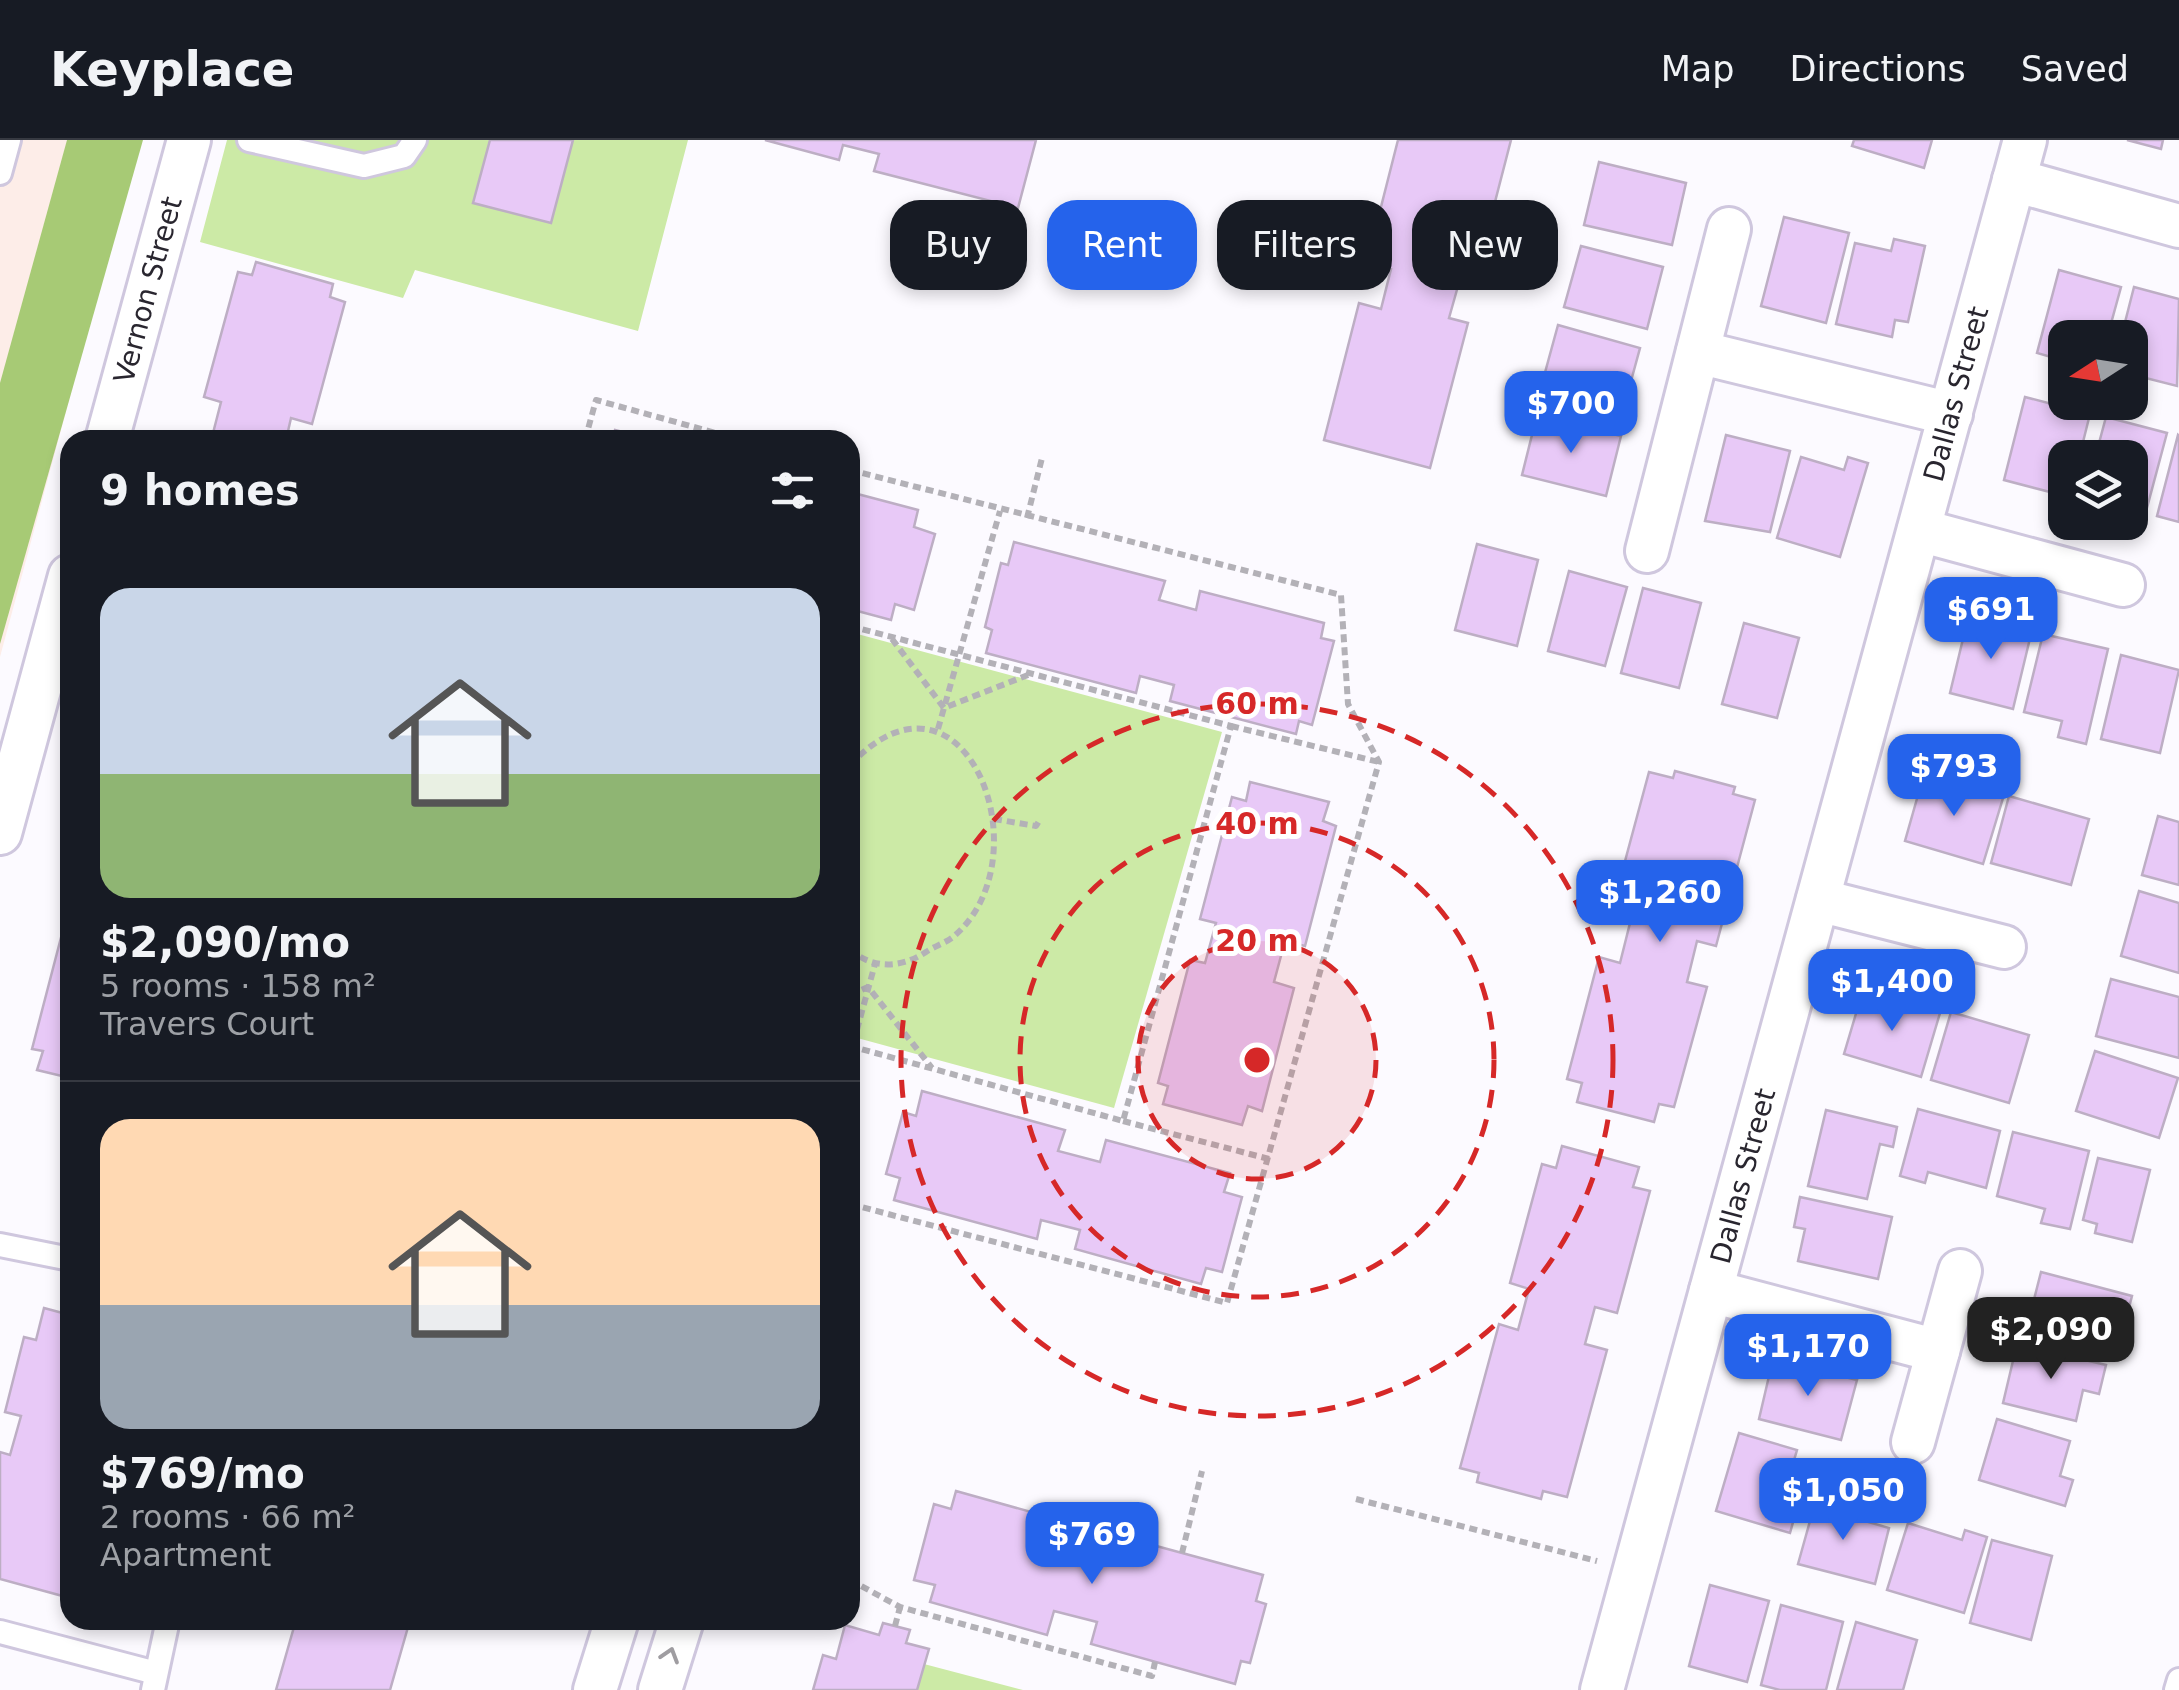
<!DOCTYPE html>
<html lang="en">
<head>
<meta charset="utf-8">
<style>
  :root { --surface:#171b24; --page:#242831; --text:#f1f3f6; --muted:#9ea1a6; --line:#363941; --accent:#2563eb }
  body { margin:0; font-family:"DejaVu Sans",sans-serif; background:var(--page); color:var(--text); height:100vh; display:flex; flex-direction:column; font-size:38px; white-space:nowrap }
  * { box-sizing:border-box; margin:0 }
  p { font-size:32px; color:var(--muted) }
  .icon { flex:none; width:55px; height:55px; fill:none; stroke:currentColor; stroke-width:2; stroke-linecap:round; stroke-linejoin:round }
  .map { position:relative; flex:1; overflow:hidden }
  .drawer { position:absolute; left:60px; top:290px; width:800px; height:1200px; display:flex; flex-direction:column; background:var(--surface); border-radius:30px; box-shadow:0 5px 15px #0003 }
  .drawer>* { flex:none }
  .hud { position:absolute; left:890px; top:60px; width:950px; height:90px; display:flex; gap:20px }
  .needle { width:65px; rotate:258deg }
  .tools { position:absolute; left:2048px; top:180px; display:grid; gap:20px }
  .tools a { display:grid; place-items:center; width:100px; height:100px; border-radius:20px; background:var(--surface); box-shadow:0 5px 15px #0003; font-size:50px }
  .price { position:absolute; translate:-50% -85px; padding:0 22px; border-radius:20px; background:var(--accent); color:#fff; font-size:32px; line-height:65px; filter:drop-shadow(0 2px 5px #0008) }
  .price::after { content:''; position:absolute; left:50%; top:60px; width:30px; height:22px; margin-left:-15px; background:inherit; clip-path:polygon(0 0,100% 0,50% 100%) }
  .price.active { background:#222; color:#fff }
  ul { padding:0; list-style:none }
  li { display:grid; align-content:center; gap:20px; height:530px; padding:0 40px }
  li+li { border-top:2px solid var(--line) }
  li span { display:grid; place-items:center; height:310px; border-radius:30px; color:#555 }
  li>.icon { margin-inline-start:auto }
  span .icon { width:180px; height:180px; fill:#fffc; stroke-width:1 }
  li b { font-size:42px }
  h2 { display:flex; justify-content:space-between; align-items:center; height:120px; padding:0 40px; font-size:42px }
  .chip { padding:0 35px; border-radius:30px; background:var(--surface); box-shadow:0 5px 15px #0003; font-size:35px; line-height:90px }
  .chip.active { background:var(--accent); color:#fff }
  header { display:flex; align-items:center; gap:60px; box-sizing:border-box; height:140px; padding:0 50px; background:var(--surface); border-bottom:2px solid var(--line) }
  header strong { font-size:48px }
  nav { display:flex; gap:55px; margin-inline-start:auto; font-size:35px }
  .map>svg:first-child { display:block }
</style>
</head>
<body>
<header>
<strong>Keyplace</strong>
<nav><a>Map</a><a>Directions</a><a>Saved</a></nav>
</header>
<div class="map">
<svg width="2179" height="1550" viewBox="0 0 2179 1550">
  <rect width="100%" height="100%" fill="#fcfaff"/>
  <path fill="#fdede8" d="M0,0H139L0,517Z"/>
  <g fill="#cceaa6">
    <path d="M227,0H688L638,191L415,130L403,158L200,102Z"/>
    <path d="M850,492L1222,592L1114,968L850,896Z"/>
    <path d="M924,1524L1023,1550H917Z"/>
  </g>
  <path fill="#a7ca75" d="M67,0H143L0,504V243Z"/>
  <g fill="#e8c9f7" stroke="#bdaec4" stroke-width="2.5">
    <path d="M490,0H573L551,83L473,63Z"/>
    <path d="M765,0H1036L1018,68L874,31L879,14L843,5L839,20Z"/>
    <path d="M1398,0H1511L1474,143L1460,139L1449,178L1468,183L1430,328L1324,300L1359,163L1381,169L1391,129L1367,122Z"/>
    <path d="M1854,0H1932L1924,28L1852,6Z"/>
    <path d="M2127,0H2163L2161,9Z"/>
    <path d="M1599,22L1686,43L1672,105L1584,85Z"/>
    <path d="M1784,77L1849,93L1826,183L1761,166Z"/>
    <path d="M1894,99L1925,106L1908,182L1895,180L1892,197L1836,184L1855,103L1891,111Z"/>
    <path d="M1581,106L1663,127L1647,189L1564,167Z"/>
    <path d="M256,122L333,144L330,157L345,162L312,284L291,278L286,300H193L195,292L212,297L221,262L204,257L238,132L252,135Z"/>
    <path d="M2059,130L2121,147L2107,198H2065V221L2037,213Z"/>
    <path d="M2134,147L2179,159L2177,246L2130,234V198H2121Z"/>
    <path d="M1558,185L1640,208L1622,274L1540,251Z"/>
    <path d="M2025,257L2090,274L2079,318H2065V356L2004,340Z"/>
    <path d="M1537,275L1621,296L1606,356L1522,335Z"/>
    <path d="M2106,277L2167,293L2144,379L2130,375V318H2095Z"/>
    <path d="M615,290L654,300H612Z"/>
    <path d="M1726,295L1790,311L1770,392L1705,381Z"/>
    <path d="M2178,295L2179,296V382L2157,376Z"/>
    <path d="M1801,317L1844,330L1848,317L1868,323L1840,417L1777,398Z"/>
    <path d="M850,352L918,370L914,387L935,394L914,470L895,464L891,480L850,469Z"/>
    <path d="M1014,402L1165,441L1159,460L1196,470L1200,451L1324,483L1321,498L1334,501L1312,585L1299,581L1296,594L1170,561L1174,545L1140,536L1136,553L986,513L992,490L985,487L1001,423L1008,425Z"/>
    <path d="M1477,404L1538,420L1517,506L1455,490Z"/>
    <path d="M1569,431L1627,447L1605,526L1548,511Z"/>
    <path d="M1643,448L1701,463L1679,548L1621,533Z"/>
    <path d="M1969,474L2032,490L2013,569L1950,553Z"/>
    <path d="M1744,483L1799,498L1777,578L1722,564Z"/>
    <path d="M2043,494L2108,509L2086,604L2058,597L2062,581L2024,572Z"/>
    <path d="M2121,515L2179,530L2160,613L2101,599Z"/>
    <path d="M1675,631L1735,647L1733,654L1755,660L1716,806L1697,801L1687,842L1707,847L1674,967L1659,964L1654,982L1577,962L1582,943L1567,939L1599,817L1620,823L1630,783L1610,777L1649,632L1673,638Z"/>
    <path d="M1924,634L2003,658L1983,724L1905,701Z"/>
    <path d="M1250,642L1329,662L1323,681L1336,686L1305,806L1285,801L1274,842L1294,848L1262,971L1248,966L1242,985L1163,964L1168,946L1158,943L1190,820L1205,823L1216,783L1200,779L1232,657L1246,661Z"/>
    <path d="M2009,656L2089,679L2071,745L1991,723Z"/>
    <path d="M2158,676L2179,682V745L2142,735Z"/>
    <path d="M2139,751L2179,763V833L2121,816Z"/>
    <path d="M64,786L70,788V938L37,930L43,911L32,909Z"/>
    <path d="M2111,839L2179,857V918L2096,896Z"/>
    <path d="M1863,850L1940,873L1921,937L1844,914Z"/>
    <path d="M1951,872L2029,895L2009,963L1931,940Z"/>
    <path d="M2095,911L2178,938L2159,998L2076,971Z"/>
    <path d="M922,951L1065,990L1058,1011L1100,1022L1106,1000L1230,1033L1224,1052L1242,1057L1222,1132L1206,1128L1201,1144L1075,1109L1080,1090L1041,1080L1037,1099L894,1060L900,1038L886,1034L903,972L916,976Z"/>
    <path d="M1918,969L2000,991L1986,1048L1928,1032L1925,1043L1900,1036Z"/>
    <path d="M1826,970L1897,987L1893,1007L1880,1004L1867,1059L1808,1046Z"/>
    <path d="M2013,992L2089,1011L2070,1089L2041,1083L2045,1069L1997,1056Z"/>
    <path d="M1562,1006L1639,1027L1633,1047L1650,1051L1617,1173L1595,1167L1585,1204L1607,1210L1567,1357L1543,1351L1541,1359L1477,1342L1479,1333L1460,1328L1499,1184L1518,1190L1529,1149L1510,1143L1542,1024L1556,1028Z"/>
    <path d="M2098,1018L2150,1030L2132,1102L2095,1093L2097,1084L2083,1080Z"/>
    <path d="M1800,1057L1892,1077L1878,1139L1798,1121L1805,1089L1794,1087Z"/>
    <path d="M2041,1132L2132,1156L2125,1183L2108,1179L2101,1210L2026,1191Z"/>
    <path d="M44,1168L70,1175V1458L0,1439V1312L10,1315L21,1276L5,1272L24,1197L36,1200Z"/>
    <path d="M2017,1204L2106,1225L2099,1254L2083,1250L2076,1281L2003,1263Z"/>
    <path d="M1773,1219L1857,1240L1841,1300L1759,1279Z"/>
    <path d="M1997,1279L2070,1301L2060,1336L2073,1340L2065,1366L1979,1340Z"/>
    <path d="M1739,1293L1797,1310L1781,1364L1797,1368L1790,1393L1716,1371Z"/>
    <path d="M956,1351L1081,1386L1076,1404L1110,1414L1116,1395L1263,1435L1256,1461L1266,1464L1250,1523L1241,1521L1235,1544L1091,1504L1097,1482L1054,1471L1047,1495L930,1462L935,1445L914,1440L934,1364L951,1369Z"/>
    <path d="M1817,1356L1840,1363L1837,1373L1889,1388L1875,1444L1798,1424Z"/>
    <path d="M1908,1383L1962,1400L1965,1390L1987,1397L1964,1473L1887,1450Z"/>
    <path d="M1992,1400L2052,1416L2031,1500L1970,1483Z"/>
    <path d="M1710,1445L1769,1461L1747,1542L1689,1526Z"/>
    <path d="M1781,1465L1843,1482L1826,1550H1780L1761,1545Z"/>
    <path d="M296,1480H410L390,1550H276Z"/>
    <path d="M1856,1482L1917,1500L1903,1550H1837Z"/>
    <path d="M883,1483L910,1490L906,1503L929,1509L917,1550H813L823,1515L836,1519L845,1485L879,1495Z"/>
  </g>
  <g fill="none" stroke-linecap="round" stroke-linejoin="round">
    <g stroke="#cfc7de" stroke-width="28">
      <g id="service">
        <path d="M249,0L364,26L404,16L415,0"/>
        <path d="M0,33L9,0"/>
        <path d="M0,1105L70,1119"/>
        <path d="M0,1492L156,1533"/>
        <path d="M153,1550L168,1480"/>
        <path d="M2176,1550L2179,1540"/>
      </g>
    </g>
    <g stroke="#cfc7de" stroke-width="48">
      <g id="minor">
        <path d="M2014,40L2179,86"/>
        <path d="M1698,212L1951,274"/>
        <path d="M107,300L189,0"/>
        <path d="M1919,390L2123,445"/>
        <path d="M1647,411L1729,89"/>
        <path d="M0,693L70,436"/>
        <path d="M1818,760L2004,807"/>
        <path d="M1711,1151L1938,1211"/>
        <path d="M1913,1302L1960,1131"/>
        <path d="M595,1550L617,1480"/>
        <path d="M660,1550L682,1480"/>
        <path d="M1602,1550L2025,0"/>
      </g>
    </g>
    <g stroke="#b3b1b7" stroke-width="6" stroke-dasharray="8 5" stroke-linecap="butt">
      <path d="M585,300L596,260L741,300"/>
      <path d="M850,330L1341,455L1348,564L1379,622L1227,1163L850,1064"/>
      <path d="M1027,378L1042,318"/>
      <path d="M850,486L1231,586L1123,981L850,906"/>
      <path d="M892,499L944,568L1028,535"/>
      <path d="M1231,586L1379,622"/>
      <path d="M938,589L1000,371"/>
      <path d="M850,625C965,503 1047,719 953,797C945,803 935,806 926,812C902,828 872,830 850,809"/>
      <path d="M994,679L1036,686L1041,678"/>
      <path d="M850,855L868,847L932,928"/>
      <path d="M850,915L875,824"/>
      <path d="M1123,981L1269,1019"/>
      <path d="M1356,1359L1597,1421"/>
      <path d="M1182,1413L1202,1331"/>
      <path d="M850,1440L900,1467L1152,1536L1155,1522"/>
      <path d="M895,1486L900,1467"/>
    </g>
    <use href="#service" stroke="#fff" stroke-width="22"/>
    <use href="#minor" stroke="#fff" stroke-width="42"/>
  </g>
  <defs><path id="oneway-chevron" d="M-2-3.5L2.5 0L-2 3.5" fill="none" stroke-width="1.6" stroke-linecap="round" stroke-linejoin="round" transform="scale(2.5)"/></defs>
  <use stroke="#9f9da1" href="#oneway-chevron" transform="translate(670 1515) rotate(-73)"/>
  <circle cx="1257" cy="920" r="119" fill="#d62828" fill-opacity=".12"/>
  <g fill="none" stroke="#d62828" stroke-width="5" stroke-dasharray="18 12">
    <circle cx="1257" cy="920" r="119"/>
    <circle cx="1257" cy="920" r="237"/>
    <circle cx="1257" cy="920" r="356"/>
  </g>
  <g text-anchor="middle" dominant-baseline="central" stroke-width="10" stroke-linejoin="round" paint-order="stroke">
    <g font-size="28" fill="#29262f" stroke="#fff">
      <text transform="translate(148 150) rotate(-75)">Vernon Street</text>
      <text transform="translate(1956 254) rotate(-75)">Dallas Street</text>
      <text transform="translate(1743 1036) rotate(-75)">Dallas Street</text>
    </g>
  </g>
  <circle cx="1257" cy="920" r="15" fill="#d62828" stroke="#fff" stroke-width="5"/>
  <g font-size="30" text-anchor="middle" font-weight="bold" fill="#d62828" stroke="#fff" stroke-width="10" stroke-linejoin="round" paint-order="stroke">
    <text x="1257" y="574">60 m</text>
    <text x="1257" y="694">40 m</text>
    <text x="1257" y="811">20 m</text>
  </g>
</svg>
<div class="tools">
<a><svg class="needle" viewBox="-14 -14 28 28"><path d="M0-13l5 13h-10z" fill="#e53935"/><path d="M0 13l5-13h-10z" fill="#9ea1a6"/></svg></a>
<a><svg class="icon" aria-label="layers" viewBox="0 0 24 24"><path d="M12 4l9 5-9 5-9-5zM3 14l9 5 9-5"/></svg></a>
</div>
<b class="price" style="left:1571px;top:316px">$700</b>
<b class="price" style="left:1991px;top:522px">$691</b>
<b class="price" style="left:1954px;top:679px">$793</b>
<b class="price" style="left:1660px;top:805px">$1,260</b>
<b class="price" style="left:1892px;top:894px">$1,400</b>
<b class="price active" style="left:2051px;top:1242px">$2,090</b>
<b class="price" style="left:1808px;top:1259px">$1,170</b>
<b class="price" style="left:1843px;top:1403px">$1,050</b>
<b class="price" style="left:1092px;top:1447px">$769</b>
<div class="hud">
<a class="chip">Buy</a>
<a class="chip active">Rent</a>
<a class="chip">Filters</a>
<a class="chip">New</a>
</div>
<section class="drawer">
<h2>9 homes<svg class="icon" aria-label="filters" viewBox="0 0 24 24"><path d="M4 7h16M4 17h16"/><circle cx="9" cy="7" r="2"/><circle cx="15" cy="17" r="2"/></svg></h2>
<ul>
<li><span style="background:linear-gradient(#c9d6e8 60%,#8fb573 0)"><svg class="icon" aria-label="home" viewBox="0 0 24 24"><path d="M3 11l9-7 9 7M6 9v11h12V9"/></svg></span><div><b>$2,090/mo</b><p>5 rooms · 158 m²</p><p>Travers Court</p></div></li>
<li><span style="background:linear-gradient(#ffd9b3 60%,#9aa5b1 0)"><svg class="icon" aria-label="home" viewBox="0 0 24 24"><path d="M3 11l9-7 9 7M6 9v11h12V9"/></svg></span><div><b>$769/mo</b><p>2 rooms · 66 m²</p><p>Apartment</p></div></li>
</ul>
</section>
</div>
</body>
</html>
